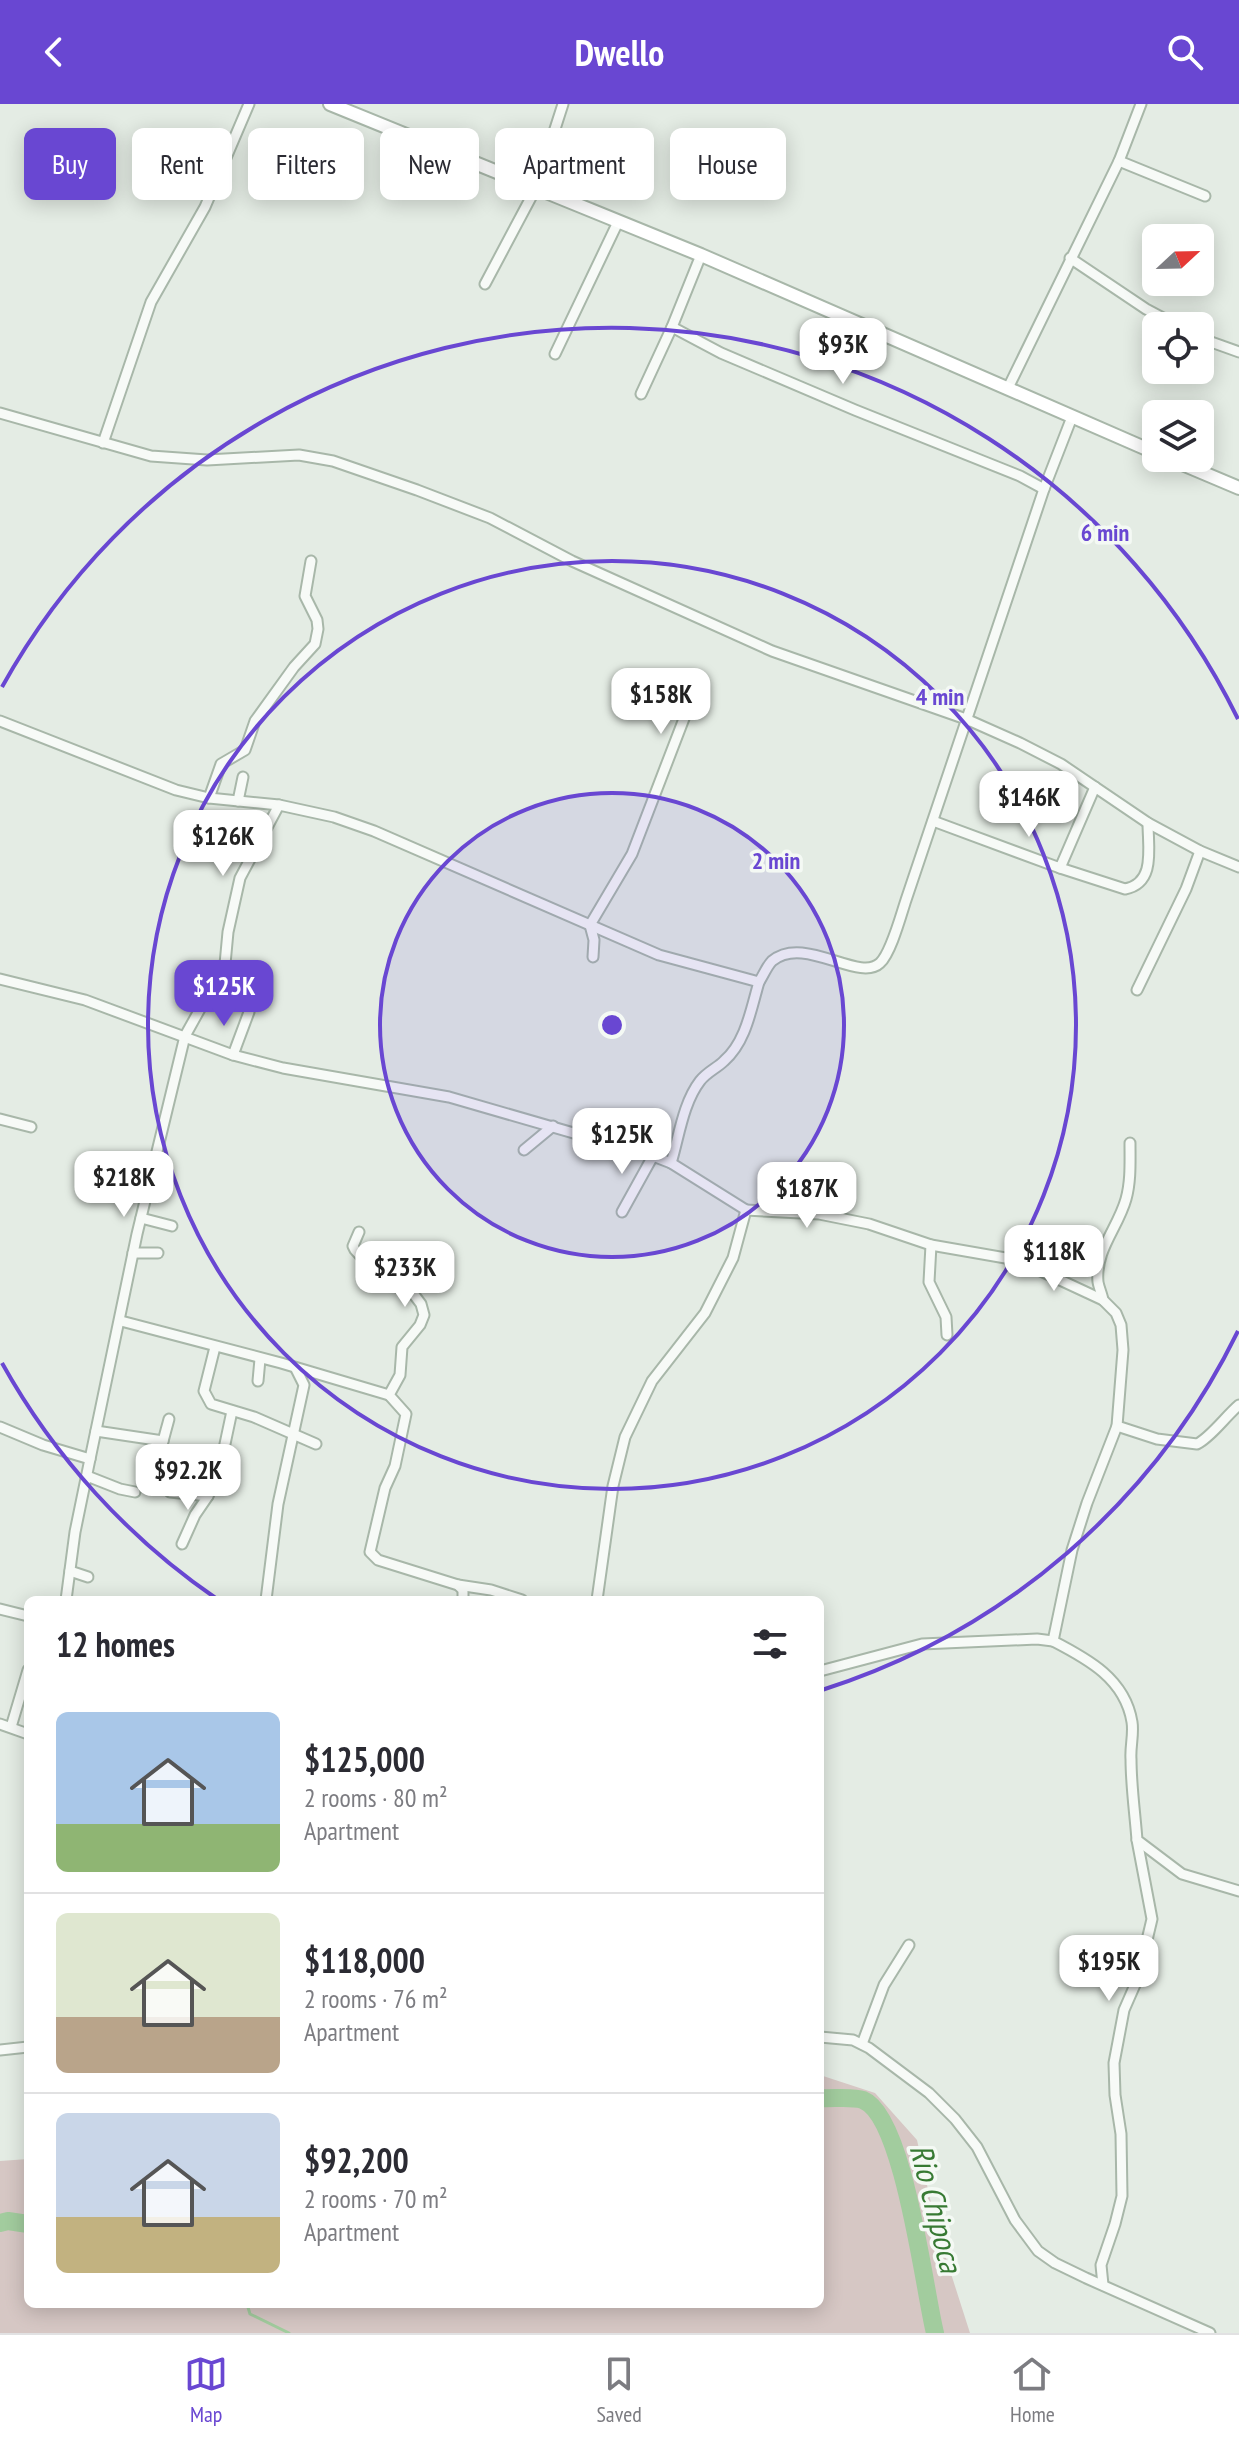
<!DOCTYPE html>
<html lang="en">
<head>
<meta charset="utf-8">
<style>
  :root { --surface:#fff; --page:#f2f2f3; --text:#2b2b33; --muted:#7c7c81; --line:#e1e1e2; --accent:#6947d2 }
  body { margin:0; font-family:"PT Sans Narrow",sans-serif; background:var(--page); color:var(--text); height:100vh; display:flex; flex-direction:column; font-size:30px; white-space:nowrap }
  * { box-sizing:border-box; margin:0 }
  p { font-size:26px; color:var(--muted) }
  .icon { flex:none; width:44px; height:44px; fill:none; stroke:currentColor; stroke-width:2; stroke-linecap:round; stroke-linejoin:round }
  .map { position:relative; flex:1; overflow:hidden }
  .sheet { position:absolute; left:24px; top:1492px; width:800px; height:712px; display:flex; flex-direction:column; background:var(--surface); border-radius:12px; box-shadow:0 4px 20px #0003 }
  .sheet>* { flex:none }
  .guide { position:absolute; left:24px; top:24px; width:800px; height:72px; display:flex; gap:16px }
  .needle { width:52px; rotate:68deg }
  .controls { position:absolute; left:1142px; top:120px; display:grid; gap:16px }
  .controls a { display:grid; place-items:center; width:72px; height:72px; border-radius:12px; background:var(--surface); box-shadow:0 4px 20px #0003; font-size:40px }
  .price { position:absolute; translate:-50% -68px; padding:0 18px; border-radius:16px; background:#fff; color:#222; font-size:26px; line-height:52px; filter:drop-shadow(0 2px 4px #0008) }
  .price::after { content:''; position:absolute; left:50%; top:48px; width:24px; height:18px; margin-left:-12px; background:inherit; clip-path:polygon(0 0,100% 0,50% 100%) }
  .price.active { background:var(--accent); color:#fff }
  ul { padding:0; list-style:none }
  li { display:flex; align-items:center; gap:24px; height:200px; padding:0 32px }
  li+li { border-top:2px solid var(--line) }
  li span { display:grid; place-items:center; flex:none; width:224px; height:160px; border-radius:12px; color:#555 }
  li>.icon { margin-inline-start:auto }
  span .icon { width:96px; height:96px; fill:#fffc; stroke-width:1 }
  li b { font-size:34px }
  h2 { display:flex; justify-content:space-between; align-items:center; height:96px; padding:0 32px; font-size:34px }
  .chip { padding:0 28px; border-radius:12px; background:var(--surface); box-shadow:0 4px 20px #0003; font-size:28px; line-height:72px }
  .chip.active { background:var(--accent); color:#fff }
  header { display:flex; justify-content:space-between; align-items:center; height:104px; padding:0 32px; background:var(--accent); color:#fff; font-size:36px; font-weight:700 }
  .dock { display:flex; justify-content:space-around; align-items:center; height:112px; border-top:2px solid var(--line); background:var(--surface); font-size:22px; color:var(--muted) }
  .dock a { display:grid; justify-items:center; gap:4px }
  .dock .active { color:var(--accent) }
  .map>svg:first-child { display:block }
</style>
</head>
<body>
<header><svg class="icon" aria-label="back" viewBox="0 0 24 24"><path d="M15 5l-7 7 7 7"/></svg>Dwello<svg class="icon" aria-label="search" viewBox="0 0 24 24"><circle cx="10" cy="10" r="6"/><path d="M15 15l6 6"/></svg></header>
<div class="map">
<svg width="1239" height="2229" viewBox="0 0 1239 2229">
  <rect width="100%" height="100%" fill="#e4ece4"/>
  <path fill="#d6c7c4" d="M820,1971L875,1989L917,2036L937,2126L970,2229H0V2057L28,2055V2200H820Z"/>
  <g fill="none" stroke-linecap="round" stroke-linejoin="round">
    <path stroke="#a2cc9e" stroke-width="3" d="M247,2200L250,2210L289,2229"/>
    <g stroke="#a2cc9e" stroke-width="18">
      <path d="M820,1994C832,1995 852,1992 863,1996C904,2012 924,2185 935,2229"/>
      <path d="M0,2119L8,2117L28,2120"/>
    </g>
    <g stroke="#a8b7a9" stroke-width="13">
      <g id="street">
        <path d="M1119,57L1205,92"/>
        <path d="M701,151L672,223L721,249L855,306L1020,372L1044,385"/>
        <path d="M1070,154L1146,205L1178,222"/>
        <path d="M485,180L536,84L563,0"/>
        <path d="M1200,234L1239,248"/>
        <path d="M555,250L618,118"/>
        <path d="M1008,284L1119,57L1141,0"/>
        <path d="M641,290L672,223"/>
        <path d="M0,309L151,352L207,356L299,351L333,357L417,386L490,414L572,457L772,547L966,615L1020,639L1061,660L1148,719L1200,747L1239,763"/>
        <path d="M103,339L151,198L205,103L249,0"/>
        <path d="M0,617L176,686L209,694L279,701L334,713L374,727L659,851L759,878C763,872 767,862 772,857C804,830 859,879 880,859C891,849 901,811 906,796L1044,385L1072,313"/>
        <path d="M209,694L221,660L245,646L255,617L294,563L315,540L318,525L317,516L305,492L311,457"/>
        <path d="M238,697L243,673"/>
        <path d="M933,717L1060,764L1095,683"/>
        <path d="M1060,764L1125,785C1156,779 1148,744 1148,719"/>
        <path d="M593,853L594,836L590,821L632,750L685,612"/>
        <path d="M0,875L85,896L233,951L283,964L449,993L653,1052L671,1059L746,1106L733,1154L705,1209L652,1277L625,1333L613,1382L597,1496"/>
        <path d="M1137,886L1186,785L1200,747"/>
        <path d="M233,951L249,908"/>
        <path d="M0,1015L31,1023"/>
        <path d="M524,1046L553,1022"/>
        <path d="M671,1059C679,1033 683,999 700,977C707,968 717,964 724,957C746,938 751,905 759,878"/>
        <path d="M746,1106L819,1110L869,1120L931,1141L1017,1156L1103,1196L1116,1209L1121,1221L1123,1246L1117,1322L1087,1399L1072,1446L1053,1537C1088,1555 1125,1575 1132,1618C1134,1630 1130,1643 1131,1655C1131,1682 1135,1709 1137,1736L1182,1770L1239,1787"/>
        <path d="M622,1108L653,1052"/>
        <path d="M141,1114L172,1122"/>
        <path d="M359,1128L353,1142L355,1146L385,1179L412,1188L421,1200L424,1211L420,1221L402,1243L400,1271L389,1291L406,1310L395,1362L385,1384L370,1448L378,1456L458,1481L463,1486V1496"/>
        <path d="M931,1141L929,1178L946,1213L947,1231"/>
        <path d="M133,1149H158"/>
        <path d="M1103,1196C1102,1190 1099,1184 1098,1178C1095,1146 1118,1124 1126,1095C1131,1077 1130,1058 1130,1039"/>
        <path d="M121,1217L281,1259L389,1291"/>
        <path d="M215,1243L204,1287L211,1300L254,1313L316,1340"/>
        <path d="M258,1277L260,1255"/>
        <path d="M169,1315C163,1339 150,1369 170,1388L208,1392"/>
        <path d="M1117,1322L1157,1335L1197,1340C1210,1334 1226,1312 1239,1301"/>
        <path d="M0,1323L43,1341L90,1355"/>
        <path d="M96,1327L163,1337"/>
        <path d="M87,1372L120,1385L135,1388"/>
        <path d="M182,1440L195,1411L208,1392L222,1354L232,1307"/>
        <path d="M70,1467L88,1473"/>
        <path d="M458,1481L491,1486L522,1496"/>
        <path d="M66,1496L75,1428L90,1355L137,1130L185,932L225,860L228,828L240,774L279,701"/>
        <path d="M266,1496L278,1400L304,1281L296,1265"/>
        <path d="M0,1505L28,1512"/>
        <path d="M820,1567L922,1540L1037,1535L1053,1537"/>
        <path d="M0,1620L28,1630"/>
        <path d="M11,1623L28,1566"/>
        <path d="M820,1933L853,1936L869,1944L929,1989L955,2015L977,2043L1015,2116L1038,2147L1055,2159L1086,2174L1210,2229"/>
        <path d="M862,1940L884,1881L909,1841"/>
        <path d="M0,1946L28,1943"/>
        <path d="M1103,2181L1101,2161L1115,2120L1122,2092L1121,2030L1115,1991L1114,1959L1124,1906L1138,1874L1152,1815L1137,1736"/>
      </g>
    </g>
    <g stroke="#a8b7a9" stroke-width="16">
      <g id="secondary">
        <path d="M330,0L701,151L1156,349"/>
        <path d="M1168,354L1239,384"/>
      </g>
    </g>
    <use href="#street" stroke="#f7faf7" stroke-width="9"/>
    <use href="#secondary" stroke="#fff" stroke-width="12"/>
  </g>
  <circle cx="612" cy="921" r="232" fill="#6947d2" fill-opacity=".12"/>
  <g fill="none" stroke="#6947d2" stroke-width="4">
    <circle cx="612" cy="921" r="232"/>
    <circle cx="612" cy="921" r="464"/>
    <path d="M1238 1227A697 697 0 0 1 822 1586M217 1495A697 697 0 0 1 2 1259M2 583A697 697 0 0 1 1238 615"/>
  </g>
  <g text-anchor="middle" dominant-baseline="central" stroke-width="7" stroke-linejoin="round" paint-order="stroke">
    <g font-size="32" font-style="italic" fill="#377a33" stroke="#f4f9f4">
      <text transform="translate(937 2104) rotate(76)">Rio Chipoca</text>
    </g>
  </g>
  <circle cx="612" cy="921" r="12" fill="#6947d2" stroke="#f4f9f4" stroke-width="4"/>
  <g font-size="24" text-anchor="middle" font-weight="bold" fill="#6947d2" stroke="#f4f9f4" stroke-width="7" stroke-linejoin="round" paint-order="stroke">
    <text x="1105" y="437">6 min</text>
    <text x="940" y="601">4 min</text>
    <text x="776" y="765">2 min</text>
  </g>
</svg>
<div class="controls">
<a><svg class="needle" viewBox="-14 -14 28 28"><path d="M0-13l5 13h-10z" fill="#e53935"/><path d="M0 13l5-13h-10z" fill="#7c7c81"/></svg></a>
<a><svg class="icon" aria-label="locate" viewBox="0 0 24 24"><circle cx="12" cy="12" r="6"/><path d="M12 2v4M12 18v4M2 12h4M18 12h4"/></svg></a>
<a><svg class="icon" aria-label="layers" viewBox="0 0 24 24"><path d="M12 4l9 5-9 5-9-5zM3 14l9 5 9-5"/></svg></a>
</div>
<b class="price" style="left:843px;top:282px">$93K</b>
<b class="price" style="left:661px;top:632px">$158K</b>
<b class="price" style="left:1029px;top:735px">$146K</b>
<b class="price" style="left:223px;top:774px">$126K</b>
<b class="price active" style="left:224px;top:924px">$125K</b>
<b class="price" style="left:622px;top:1072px">$125K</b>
<b class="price" style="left:124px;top:1115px">$218K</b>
<b class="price" style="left:807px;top:1126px">$187K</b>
<b class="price" style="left:1054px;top:1189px">$118K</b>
<b class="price" style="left:405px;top:1205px">$233K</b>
<b class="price" style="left:188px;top:1408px">$92.2K</b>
<b class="price" style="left:1109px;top:1899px">$195K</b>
<div class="guide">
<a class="chip active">Buy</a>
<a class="chip">Rent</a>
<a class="chip">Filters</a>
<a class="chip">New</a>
<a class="chip">Apartment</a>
<a class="chip">House</a>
</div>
<section class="sheet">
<h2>12 homes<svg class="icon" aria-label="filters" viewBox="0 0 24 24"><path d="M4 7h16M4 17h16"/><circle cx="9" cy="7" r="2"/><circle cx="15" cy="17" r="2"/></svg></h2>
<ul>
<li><span style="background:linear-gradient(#a9c7e8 70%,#8fb573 0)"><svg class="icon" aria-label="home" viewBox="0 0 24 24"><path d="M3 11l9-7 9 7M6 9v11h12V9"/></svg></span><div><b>$125,000</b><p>2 rooms · 80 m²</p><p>Apartment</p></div></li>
<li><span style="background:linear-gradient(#dfe7d0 65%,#b9a48a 0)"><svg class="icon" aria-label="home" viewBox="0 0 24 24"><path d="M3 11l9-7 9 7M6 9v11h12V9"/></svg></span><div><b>$118,000</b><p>2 rooms · 76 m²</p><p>Apartment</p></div></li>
<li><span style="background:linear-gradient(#c9d6e8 65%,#c2b280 0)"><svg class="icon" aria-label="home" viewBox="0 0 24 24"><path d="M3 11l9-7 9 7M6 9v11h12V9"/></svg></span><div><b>$92,200</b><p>2 rooms · 70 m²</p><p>Apartment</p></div></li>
</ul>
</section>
</div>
<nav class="dock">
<a class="active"><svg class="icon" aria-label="map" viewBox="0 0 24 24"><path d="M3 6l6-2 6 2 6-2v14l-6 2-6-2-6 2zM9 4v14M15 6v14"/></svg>Map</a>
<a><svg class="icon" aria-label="saved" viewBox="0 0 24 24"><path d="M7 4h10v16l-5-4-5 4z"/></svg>Saved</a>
<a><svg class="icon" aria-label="home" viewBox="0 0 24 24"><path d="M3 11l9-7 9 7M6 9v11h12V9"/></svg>Home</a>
</nav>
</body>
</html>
